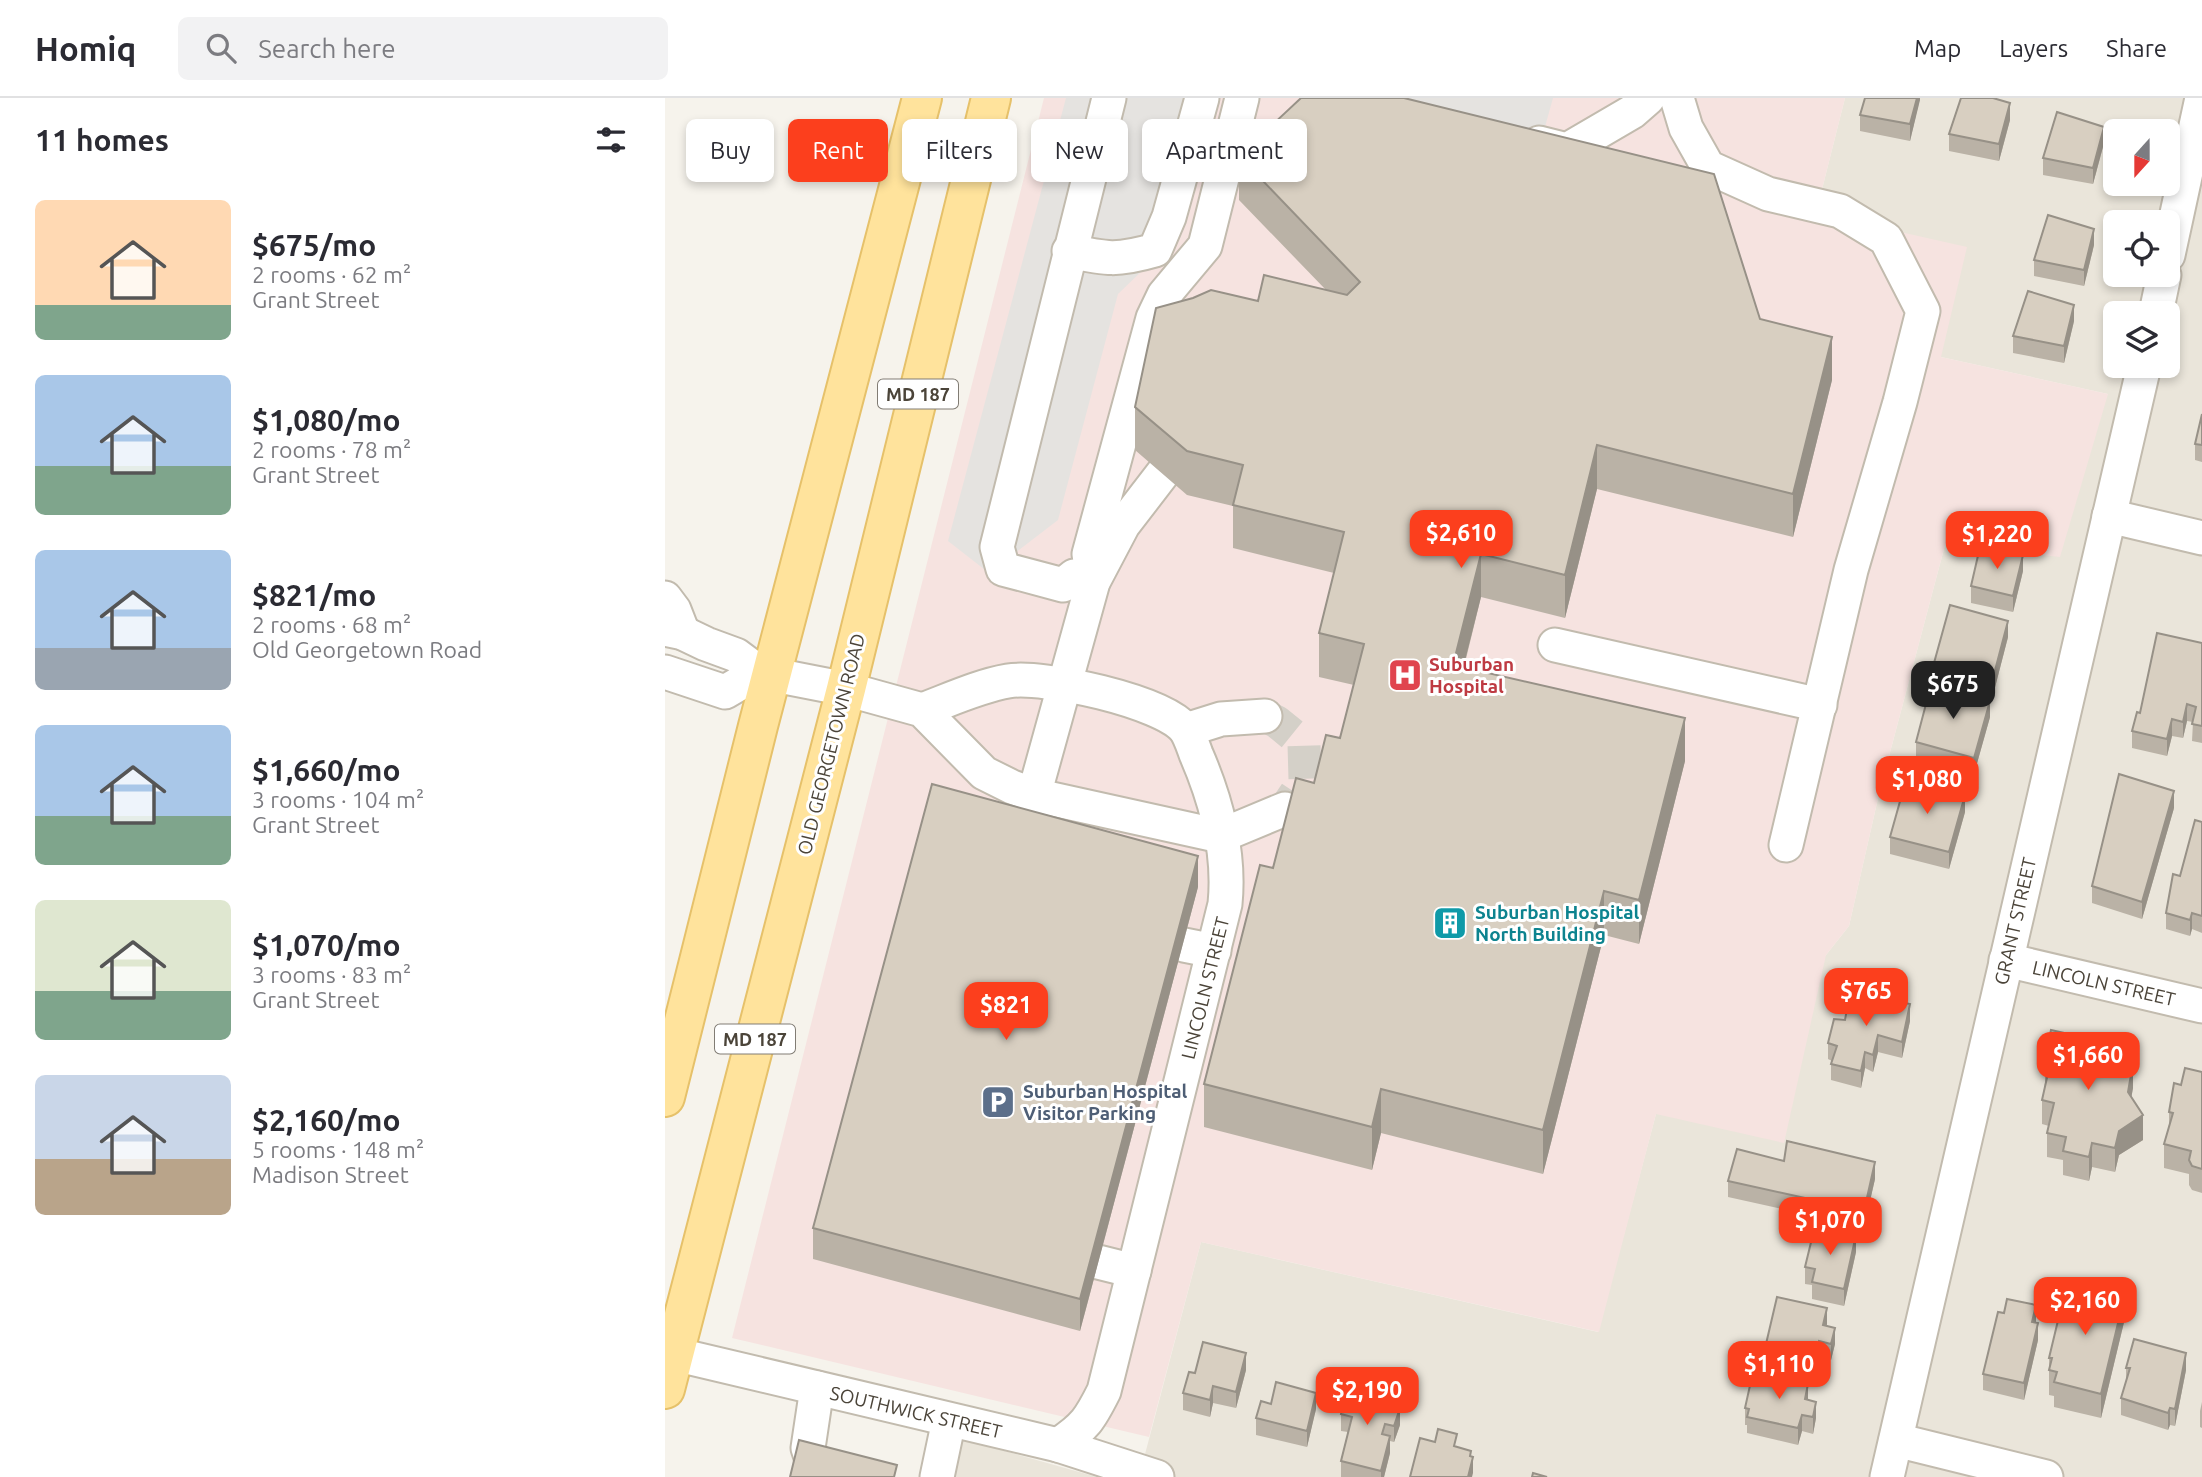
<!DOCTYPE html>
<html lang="en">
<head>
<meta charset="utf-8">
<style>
  :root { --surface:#fff; --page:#f2f2f3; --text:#2b2b33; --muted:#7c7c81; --line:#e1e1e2; --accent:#fc3f1d }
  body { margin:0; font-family:Ubuntu,sans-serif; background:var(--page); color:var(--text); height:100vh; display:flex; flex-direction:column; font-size:26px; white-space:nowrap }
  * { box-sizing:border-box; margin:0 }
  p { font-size:23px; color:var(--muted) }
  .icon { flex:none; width:38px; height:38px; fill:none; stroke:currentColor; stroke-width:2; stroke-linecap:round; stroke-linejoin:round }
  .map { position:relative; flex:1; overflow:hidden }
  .panel { display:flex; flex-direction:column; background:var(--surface); width:665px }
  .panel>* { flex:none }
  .hud { position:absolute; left:21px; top:21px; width:665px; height:63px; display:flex; gap:14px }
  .needle { width:46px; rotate:201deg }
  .fabs { position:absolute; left:1438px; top:21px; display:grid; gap:14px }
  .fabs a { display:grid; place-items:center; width:77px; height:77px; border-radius:10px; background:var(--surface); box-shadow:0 4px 10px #0003; font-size:35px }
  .price { position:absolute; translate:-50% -60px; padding:0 16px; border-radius:14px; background:var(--accent); color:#fff; font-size:23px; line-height:46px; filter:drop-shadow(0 2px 4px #0008) }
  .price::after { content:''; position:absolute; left:50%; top:42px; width:21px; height:16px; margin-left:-10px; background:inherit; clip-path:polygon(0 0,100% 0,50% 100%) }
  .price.current { background:#222; color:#fff }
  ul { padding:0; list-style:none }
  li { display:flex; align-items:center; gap:21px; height:175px; padding:0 35px }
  li span { display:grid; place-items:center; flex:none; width:196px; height:140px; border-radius:10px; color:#555 }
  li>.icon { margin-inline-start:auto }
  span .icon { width:84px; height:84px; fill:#fffc; stroke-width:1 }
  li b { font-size:30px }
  h2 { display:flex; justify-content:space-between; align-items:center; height:84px; padding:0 35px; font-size:30px }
  .chip { padding:0 24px; border-radius:10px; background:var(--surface); box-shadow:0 4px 10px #0003; font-size:24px; line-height:63px }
  .chip.current { background:var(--accent); color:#fff }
  header { display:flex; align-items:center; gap:42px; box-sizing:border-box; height:98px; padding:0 35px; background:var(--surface); border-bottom:2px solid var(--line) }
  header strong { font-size:33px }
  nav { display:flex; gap:38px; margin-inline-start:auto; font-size:24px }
  .search { width:490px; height:63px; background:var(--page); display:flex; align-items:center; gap:18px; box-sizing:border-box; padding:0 24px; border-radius:10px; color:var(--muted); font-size:26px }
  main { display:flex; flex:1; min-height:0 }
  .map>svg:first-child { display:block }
</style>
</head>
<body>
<header>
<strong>Homiq</strong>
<div class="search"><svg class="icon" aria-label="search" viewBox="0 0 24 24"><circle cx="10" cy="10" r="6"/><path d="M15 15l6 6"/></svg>Search here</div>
<nav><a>Map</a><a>Layers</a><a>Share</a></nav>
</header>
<main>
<section class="panel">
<h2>11 homes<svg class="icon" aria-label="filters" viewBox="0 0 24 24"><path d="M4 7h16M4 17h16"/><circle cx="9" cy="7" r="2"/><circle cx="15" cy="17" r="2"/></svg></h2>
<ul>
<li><span style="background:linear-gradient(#ffd9b3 75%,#7fa58c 0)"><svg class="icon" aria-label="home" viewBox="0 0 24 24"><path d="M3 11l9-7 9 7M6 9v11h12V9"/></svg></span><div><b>$675/mo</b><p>2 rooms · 62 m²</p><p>Grant Street</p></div></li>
<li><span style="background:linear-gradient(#a9c7e8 65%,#7fa58c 0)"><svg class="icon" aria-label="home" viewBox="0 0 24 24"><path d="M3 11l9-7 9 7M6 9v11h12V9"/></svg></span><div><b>$1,080/mo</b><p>2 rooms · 78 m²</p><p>Grant Street</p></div></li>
<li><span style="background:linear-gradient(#a9c7e8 70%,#9aa5b1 0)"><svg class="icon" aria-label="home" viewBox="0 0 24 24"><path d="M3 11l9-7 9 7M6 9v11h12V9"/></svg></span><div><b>$821/mo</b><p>2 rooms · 68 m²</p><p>Old Georgetown Road</p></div></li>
<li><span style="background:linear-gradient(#a9c7e8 65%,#7fa58c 0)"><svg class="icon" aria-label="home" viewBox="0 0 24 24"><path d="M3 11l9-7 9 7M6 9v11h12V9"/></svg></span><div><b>$1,660/mo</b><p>3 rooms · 104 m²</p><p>Grant Street</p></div></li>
<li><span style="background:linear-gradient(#dfe7d0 65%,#7fa58c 0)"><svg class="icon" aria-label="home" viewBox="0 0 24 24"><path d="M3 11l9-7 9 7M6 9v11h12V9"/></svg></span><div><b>$1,070/mo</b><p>3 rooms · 83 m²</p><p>Grant Street</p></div></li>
<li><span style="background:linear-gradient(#c9d6e8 60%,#b9a48a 0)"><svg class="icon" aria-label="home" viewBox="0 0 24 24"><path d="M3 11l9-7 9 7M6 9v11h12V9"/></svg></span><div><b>$2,160/mo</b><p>5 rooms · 148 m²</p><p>Madison Street</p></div></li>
</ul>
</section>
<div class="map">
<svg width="1537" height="1379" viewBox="0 0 1537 1379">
  <rect width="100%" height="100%" fill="#f6f3ec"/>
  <g fill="#eae5da" fill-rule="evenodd">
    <path d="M1180,0H1537V1379H474L536,1144L933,1234L991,1016L1161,857L1184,828L1214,696L1280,447L1443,296L1276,259L1151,115ZM1451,33H1503V86H1451ZM1451,124H1503V177H1451ZM1451,215H1503V268H1451Z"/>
    <path d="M293,1340L432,1379H279Z"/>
  </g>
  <path fill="#f6e3e0" d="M379,0H1180L1151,115L1302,149L1276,259L1443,296L1395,459L1280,447L1214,696L1184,828L1161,857L1119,1045L991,1016L934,1234L536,1144L484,1339L67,1240Z"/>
  <g fill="#e5e3e0">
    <path d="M401,0H545L509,142L453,196L393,422L324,475L283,443Z"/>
    <path d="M638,0H888L871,61Z"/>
  </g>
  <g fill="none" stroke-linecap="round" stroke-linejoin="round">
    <path stroke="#d4d0c8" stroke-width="33" stroke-dasharray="33 17" stroke-linecap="butt" d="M600,618L612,624L639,646L640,681L620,711"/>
    <g stroke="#c2bbae" stroke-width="37">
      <g id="minor">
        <path d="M1012,0L1021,30L1043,69L1103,96L1175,113L1221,141L1258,213L1235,304L1186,472L1121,747"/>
        <path d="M874,45L902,52L967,14L983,0"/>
        <path d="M404,153C442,161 452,163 490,152L504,119L537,0"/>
        <path d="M1503,157L1537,0"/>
        <path d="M1491,215L1499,177"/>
        <path d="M1444,418L1537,440"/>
        <path d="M409,478L398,487L338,471L332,449L444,0"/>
        <path d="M428,484L424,456L488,220L499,197L540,148L577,0"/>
        <path d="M0,500L9,512L18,535"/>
        <path d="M0,531L18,535L41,546L71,557L94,574L181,591L257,612L319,675L347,689L369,697L555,738"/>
        <path d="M890,547L1155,607"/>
        <path d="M0,574L60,594L94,574"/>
        <path d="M257,612C284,602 314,588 343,583C378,577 497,603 520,631C525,638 528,648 531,656C551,702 565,756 560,806L439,1293C425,1321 420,1329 393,1347"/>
        <path d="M521,632L556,621L600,618"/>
        <path d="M369,697L428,484L458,427L498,375"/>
        <path d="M555,738L620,711"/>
        <path d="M519,847L549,853"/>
        <path d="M1341,862L1537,908"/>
        <path d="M433,1164L469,1173"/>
        <path d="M9,1256L393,1347L492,1379"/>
        <path d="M152,1290L143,1350L147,1362L163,1369L201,1379"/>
        <path d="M1231,1342L1381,1379"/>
        <path d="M272,1379L284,1322"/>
        <path d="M1222,1379L1479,268"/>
      </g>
    </g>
    <g stroke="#e6c16a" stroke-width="42">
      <g id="major">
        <path d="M0,999L93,628L257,0"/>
        <path d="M0,1291L181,591L326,0"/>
      </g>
    </g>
    <use href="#minor" stroke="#fff" stroke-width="33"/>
    <use href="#major" stroke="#ffe39c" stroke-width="38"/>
  </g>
  <g fill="#bab2a6">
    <path d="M1255,0L1245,43L1195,33V17Z"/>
    <path d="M1345,22L1334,63L1284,53V36Z"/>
    <path d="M1439,45L1428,86L1378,77V60Z"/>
    <path d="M574,58L1095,221L1167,282L1128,439L932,391L900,520L816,499L799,569L1020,663L974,846L939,837L878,1076L716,1035L707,1072L539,1029V986L608,770L649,685L675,640L689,587L654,579V535L669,475L568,450V408L522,397L470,352V309L593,203L661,192L574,102Z"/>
    <path d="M1429,147L1419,188L1369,178V162Z"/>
    <path d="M1409,223L1399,265L1348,255V238Z"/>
    <path d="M1537,316V364L1530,362V346Z"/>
    <path d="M1358,473L1348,514L1306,505V488Z"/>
    <path d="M1343,539L1328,597L1269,581V565Z"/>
    <path d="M1537,545V645L1527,643L1528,624L1522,623L1518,640L1507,638L1502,658L1467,650V633L1475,615Z"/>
    <path d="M1325,619L1309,676L1251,661V644Z"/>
    <path d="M1509,710L1477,821L1427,805V788Z"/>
    <path d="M1300,714L1284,771L1225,756V739Z"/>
    <path d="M1537,724V835L1527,831L1525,838L1501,831V815Z"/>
    <path d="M533,789L415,1233L148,1161V1130Z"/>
    <path d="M1180,922L1245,923L1237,960L1213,954L1208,974L1200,970L1196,990L1166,982V966L1167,963L1163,961V945Z"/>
    <path d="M1457,958L1468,990L1466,1000L1478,1042L1454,1057L1450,1074L1427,1069L1424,1083L1398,1077V1062L1382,1059V1035L1384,1028L1377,1026V1002L1380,985V960Z"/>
    <path d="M1537,974V1095L1527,1092L1524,1087V1076L1499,1070V1046L1504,1027V1014L1516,987Z"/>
    <path d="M1210,1081L1199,1129L1063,1099V1083Z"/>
    <path d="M1191,1154L1179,1208L1147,1201V1187L1140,1186V1169Z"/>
    <path d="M1460,1220L1436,1320L1389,1309V1298L1384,1297V1260Z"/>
    <path d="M1371,1225L1373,1242L1359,1302L1318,1292V1276Z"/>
    <path d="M1162,1226V1228L1170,1246L1166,1262L1154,1259L1151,1274L1101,1262V1246Z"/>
    <path d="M1461,1270L1521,1272L1510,1328L1505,1327L1503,1332L1456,1317V1300L1461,1284Z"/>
    <path d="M581,1272L571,1310L548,1305L545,1319L518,1312V1295L530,1275Z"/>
    <path d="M707,1298L735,1305V1327L729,1344L725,1343V1355L719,1379H676V1363L683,1334L676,1333V1316Z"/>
    <path d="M1143,1302L1151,1320L1148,1336L1137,1333L1133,1347L1082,1335V1327H1080V1310Z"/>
    <path d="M1537,1304V1330L1535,1329V1313Z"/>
    <path d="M606,1306L651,1311L642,1349L591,1337V1320Z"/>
  </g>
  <g fill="#979187">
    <path d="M1252,0H1255V2L1245,43V26Z"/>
    <path d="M1345,5V22L1334,63V46Z"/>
    <path d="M1439,29V45L1428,86V70Z"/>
    <path d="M1429,131V147L1419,188V172Z"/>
    <path d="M1409,207V223L1399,265V248Z"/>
    <path d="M1167,239V282L1128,439V396Z"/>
    <path d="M932,347V391L900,520V477Z"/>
    <path d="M816,456V499L788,610V567Z"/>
    <path d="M1358,457V473L1348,514V498Z"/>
    <path d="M1343,523V539L1328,597V580Z"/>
    <path d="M1325,603V619L1309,676V660Z"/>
    <path d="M1522,606V623L1518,640V624Z"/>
    <path d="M1020,620V663L974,846V802Z"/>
    <path d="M1507,621V638L1502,658V641Z"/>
    <path d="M1509,693V710L1477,821V804Z"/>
    <path d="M1300,697V714L1284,771V754Z"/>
    <path d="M533,758V789L415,1233V1201Z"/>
    <path d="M939,793V837L878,1076V1032Z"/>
    <path d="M1527,815V831L1525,838V822Z"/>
    <path d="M1245,906V923L1237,960V944Z"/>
    <path d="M1213,937V954L1208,974V957Z"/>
    <path d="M1200,954V970L1196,990V973Z"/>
    <path d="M1468,965V990L1463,1018V994Z"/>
    <path d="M716,991V1035L707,1072V1029Z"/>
    <path d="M1478,1017V1042L1454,1057L1450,1074V1050L1454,1033Z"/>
    <path d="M1427,1045V1069L1424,1083V1059Z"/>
    <path d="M1210,1064V1081L1199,1129V1113Z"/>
    <path d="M1191,1137V1154L1179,1208V1191Z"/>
    <path d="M1460,1196V1220L1436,1320V1296Z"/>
    <path d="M1371,1207V1224L1367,1240V1224Z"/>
    <path d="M1162,1210V1226L1158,1244V1227Z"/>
    <path d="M1373,1225V1242L1359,1302V1285Z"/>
    <path d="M1170,1230V1246L1166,1262V1246Z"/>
    <path d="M1154,1243V1259L1151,1274V1257Z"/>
    <path d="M581,1255V1272L571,1310V1294Z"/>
    <path d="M1521,1255V1272L1510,1328V1311Z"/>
    <path d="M1143,1286V1302L1140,1301Z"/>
    <path d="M548,1288V1305L545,1319V1302Z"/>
    <path d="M651,1295V1311L642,1349V1333Z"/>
    <path d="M1151,1304V1320L1148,1336V1319Z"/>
    <path d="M735,1310V1327L729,1344V1328Z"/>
    <path d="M1505,1310V1327L1503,1332V1315Z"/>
    <path d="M1137,1317V1333L1133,1347V1330Z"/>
    <path d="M725,1338V1355L719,1379H716V1373Z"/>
    <path d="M806,1353V1368L808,1359V1375L807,1379H803L805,1358Z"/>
  </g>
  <g fill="#d8cfc1" stroke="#979187" stroke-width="2">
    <path d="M636,0H739L1049,76L1095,221L1167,239L1128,396L932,347L900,477L816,456L788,567L1020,620L974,802L939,793L878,1032L716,991L707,1029L539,986L595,767L608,770L631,680L649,685L661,637L675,640L699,546L654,535L679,434L568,407L578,367L522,353L470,309L491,210L528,200L546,192L593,203L599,177L682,197L695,184L574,58Z"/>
    <path d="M1200,0H1252L1245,26L1195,17Z"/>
    <path d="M1296,0H1328L1345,5L1334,46L1284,36Z"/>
    <path d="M1392,14L1439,29L1428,70L1378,60Z"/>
    <path d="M1383,117L1429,131L1419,172L1369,162Z"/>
    <path d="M1363,193L1409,207L1399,248L1348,238Z"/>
    <path d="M1537,316V347L1530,346Z"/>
    <path d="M1315,449L1358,457L1348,498L1306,488Z"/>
    <path d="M1285,507L1343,523L1328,580L1269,565Z"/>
    <path d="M1492,535L1537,545V628L1527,626L1531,609L1522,606L1518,624L1507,621L1502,641L1467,633L1472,614L1475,615Z"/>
    <path d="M1266,587L1325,603L1309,660L1251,644Z"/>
    <path d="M1454,676L1509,693L1477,804L1427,788Z"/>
    <path d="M1241,682L1300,697L1284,754L1225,739Z"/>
    <path d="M267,686L533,758L415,1201L148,1130Z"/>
    <path d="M1530,722L1537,724V818L1527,815L1525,822L1501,815L1508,776L1515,778Z"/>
    <path d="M1185,894L1245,906L1237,944L1213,937L1208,957L1200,954L1196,973L1166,966L1172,948L1163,945L1169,921L1180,922Z"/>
    <path d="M1386,932L1457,948L1454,958H1462L1468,965L1463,994L1478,1017L1454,1033L1450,1050L1427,1045L1424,1059L1398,1053L1401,1039L1382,1035L1389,1005L1377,1002L1386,962L1380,960Z"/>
    <path d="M1520,970L1537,974V1071L1527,1068L1524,1062L1526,1053L1499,1046L1508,1015L1504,1014L1509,985L1516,987Z"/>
    <path d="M1122,1043L1210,1064L1199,1113L1063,1083L1072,1051L1119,1063Z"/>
    <path d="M1150,1128L1191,1137L1179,1191L1147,1184L1150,1171L1140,1169Z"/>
    <path d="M1402,1185L1460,1196L1436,1296L1389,1284L1392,1274L1384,1272L1387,1260H1384Z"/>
    <path d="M1112,1199L1162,1210L1158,1227L1170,1230L1166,1246L1154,1243L1151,1257L1101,1246Z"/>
    <path d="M1342,1201L1371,1207L1367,1224L1373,1225L1359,1285L1318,1276L1333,1214L1339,1215Z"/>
    <path d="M1469,1241L1521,1255L1510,1311L1505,1310L1503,1315L1456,1300L1465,1270H1461Z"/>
    <path d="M538,1244L581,1255L571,1294L548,1288L545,1302L518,1295L524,1274L530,1275Z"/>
    <path d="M1091,1274L1143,1286L1140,1301L1151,1304L1148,1319L1137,1317L1133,1330L1082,1319L1084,1311L1080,1310L1086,1283L1089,1284Z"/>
    <path d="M611,1284L651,1295L642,1333L591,1320L596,1303L606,1306Z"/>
    <path d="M684,1286L707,1291L705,1298L735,1305V1310L729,1328L720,1326L717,1336L725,1338L716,1373L676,1363L687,1319L676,1316Z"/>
    <path d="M773,1331L792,1336L789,1348L806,1353L805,1358L808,1359L803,1379H745L755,1340L770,1344Z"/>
    <path d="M134,1342L232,1367L229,1379H125Z"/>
    <path d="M868,1375L882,1379H867Z"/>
  </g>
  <defs>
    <g id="hospital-square" transform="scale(1.75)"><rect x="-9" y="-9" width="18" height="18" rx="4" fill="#e0444e" stroke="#fff"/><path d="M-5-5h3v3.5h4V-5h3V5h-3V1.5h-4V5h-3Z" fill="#fff"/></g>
    <g id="building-square" transform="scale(1.75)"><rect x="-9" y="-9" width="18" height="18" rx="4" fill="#0f9aa8" stroke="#fff"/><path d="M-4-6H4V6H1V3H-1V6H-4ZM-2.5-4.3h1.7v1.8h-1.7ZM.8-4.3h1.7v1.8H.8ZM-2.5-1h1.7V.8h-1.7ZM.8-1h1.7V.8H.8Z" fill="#fff"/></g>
    <g id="parking-square" transform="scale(1.75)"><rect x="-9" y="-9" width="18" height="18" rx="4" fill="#5c6f8a" stroke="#fff"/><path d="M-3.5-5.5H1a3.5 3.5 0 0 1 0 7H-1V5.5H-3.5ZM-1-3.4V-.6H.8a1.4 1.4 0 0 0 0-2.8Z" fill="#fff"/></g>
  </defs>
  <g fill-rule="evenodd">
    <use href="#hospital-square" x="740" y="577"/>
    <use href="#building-square" x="785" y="825"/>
    <use href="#parking-square" x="333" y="1004"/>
  </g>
  <g text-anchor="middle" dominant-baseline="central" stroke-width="6" stroke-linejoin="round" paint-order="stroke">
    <g fill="#fff" stroke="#817c74" stroke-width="2">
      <rect x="213" y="281.5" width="80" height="29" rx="5"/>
      <rect x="50" y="926.5" width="80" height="29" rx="5"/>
    </g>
    <g font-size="18" font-weight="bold" fill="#4b4439">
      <text x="253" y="296">MD 187</text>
      <text x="90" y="941">MD 187</text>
    </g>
    <g font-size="19" font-weight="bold" fill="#be3a42" stroke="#fff" text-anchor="start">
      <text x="764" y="566">Suburban<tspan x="764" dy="22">Hospital</tspan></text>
    </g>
    <g font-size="19" fill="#4b4439" stroke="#fff">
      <text transform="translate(166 646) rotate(-76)">OLD GEORGETOWN ROAD</text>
      <text transform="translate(1350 823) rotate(-77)">GRANT STREET</text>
      <text transform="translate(1439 885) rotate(13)">LINCOLN STREET</text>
      <text transform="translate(540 890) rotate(-76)">LINCOLN STREET</text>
      <text transform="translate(251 1314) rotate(13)">SOUTHWICK STREET</text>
    </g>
    <g font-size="19" font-weight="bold" fill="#0d838f" stroke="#fff" text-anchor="start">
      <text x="810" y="814">Suburban Hospital<tspan x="810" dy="22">North Building</tspan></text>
    </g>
    <g font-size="19" font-weight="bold" fill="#4e5e75" stroke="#fff" text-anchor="start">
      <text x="358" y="993">Suburban Hospital<tspan x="358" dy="22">Visitor Parking</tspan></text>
    </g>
  </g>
</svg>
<div class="fabs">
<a><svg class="needle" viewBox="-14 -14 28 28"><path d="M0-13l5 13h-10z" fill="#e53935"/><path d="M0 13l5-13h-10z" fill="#7c7c81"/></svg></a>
<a><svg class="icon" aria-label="locate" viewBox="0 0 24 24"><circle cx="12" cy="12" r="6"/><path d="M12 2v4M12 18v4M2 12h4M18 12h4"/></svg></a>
<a><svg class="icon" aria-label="layers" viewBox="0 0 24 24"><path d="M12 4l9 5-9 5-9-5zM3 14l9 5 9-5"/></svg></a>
</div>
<b class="price" style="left:796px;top:472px">$2,610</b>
<b class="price" style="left:1332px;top:473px">$1,220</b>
<b class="price current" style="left:1288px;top:623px">$675</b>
<b class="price" style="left:1262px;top:718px">$1,080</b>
<b class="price" style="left:1201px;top:930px">$765</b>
<b class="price" style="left:341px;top:944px">$821</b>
<b class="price" style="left:1423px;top:994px">$1,660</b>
<b class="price" style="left:1165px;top:1159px">$1,070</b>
<b class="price" style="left:1420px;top:1239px">$2,160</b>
<b class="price" style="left:1114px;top:1303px">$1,110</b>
<b class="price" style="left:702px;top:1329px">$2,190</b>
<div class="hud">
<a class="chip">Buy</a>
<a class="chip current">Rent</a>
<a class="chip">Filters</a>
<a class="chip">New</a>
<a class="chip">Apartment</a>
</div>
</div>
</main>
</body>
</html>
